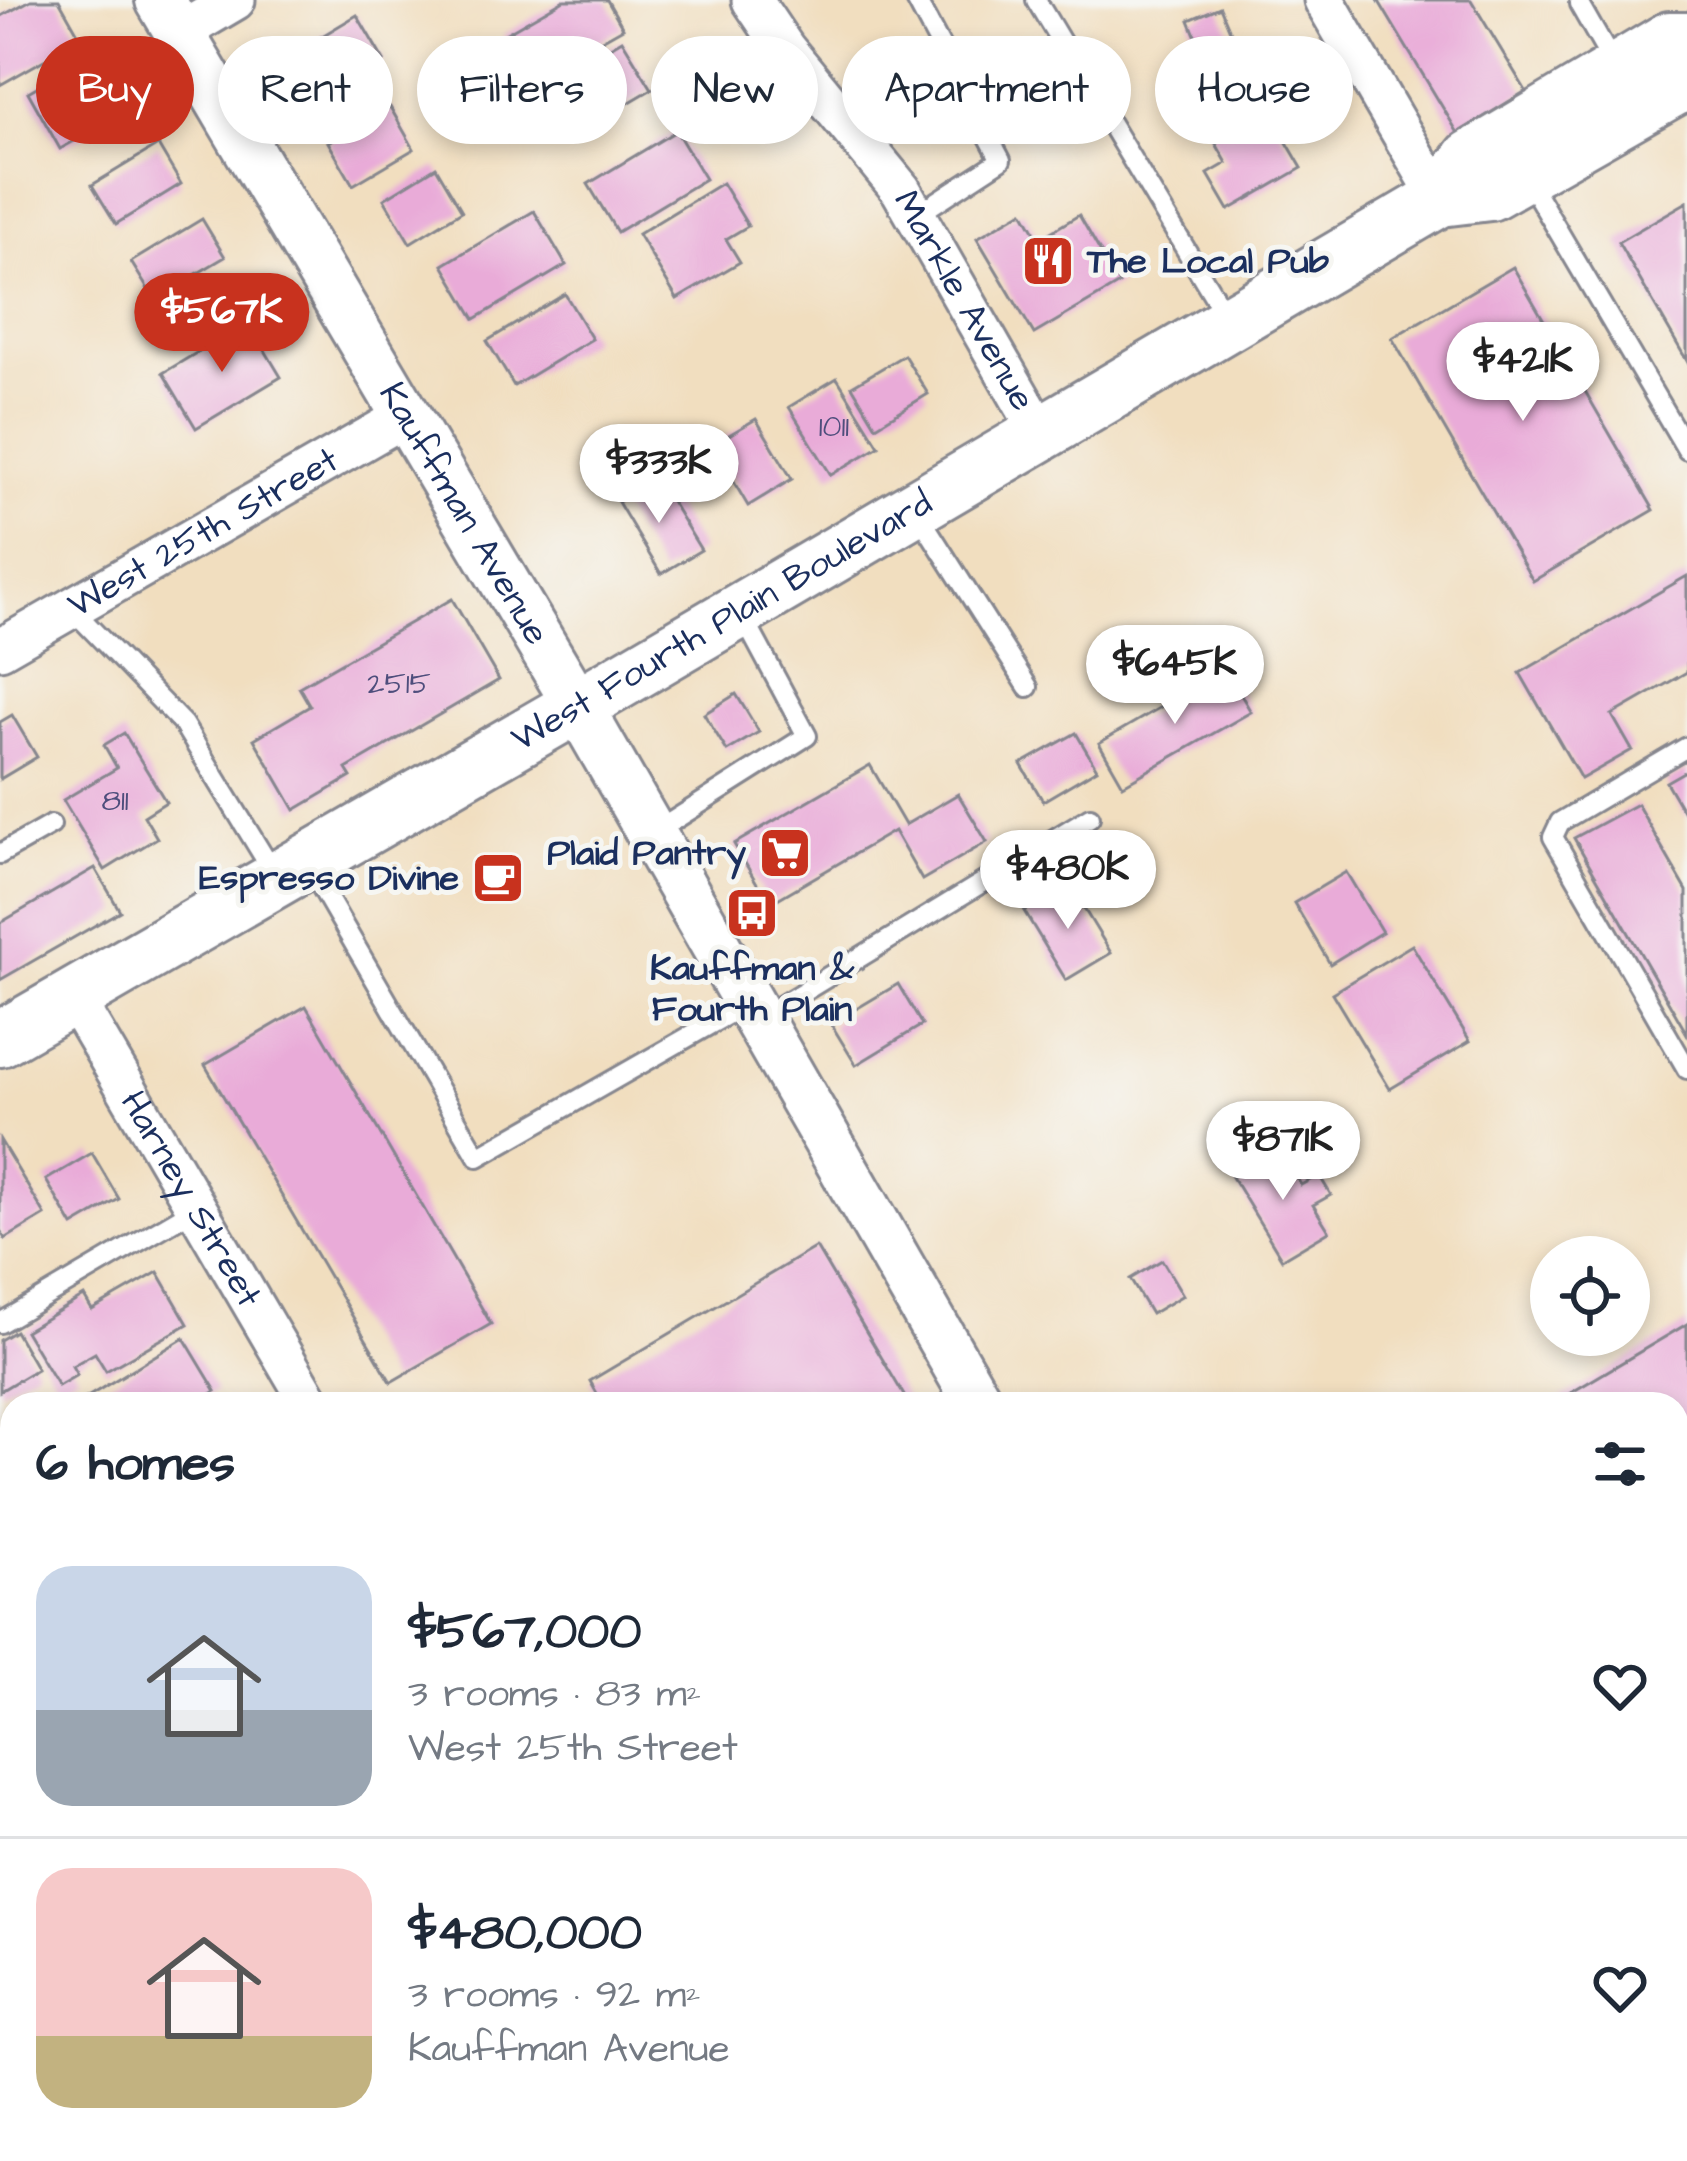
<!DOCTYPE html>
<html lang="en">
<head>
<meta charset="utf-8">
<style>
  :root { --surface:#fff; --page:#f2f2f3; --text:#1f2937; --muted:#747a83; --line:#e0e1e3; --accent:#c8321e }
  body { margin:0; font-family:"Architects Daughter",sans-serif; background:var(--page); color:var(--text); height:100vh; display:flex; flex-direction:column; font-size:45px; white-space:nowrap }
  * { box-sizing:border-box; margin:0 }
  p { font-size:39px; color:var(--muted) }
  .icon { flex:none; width:66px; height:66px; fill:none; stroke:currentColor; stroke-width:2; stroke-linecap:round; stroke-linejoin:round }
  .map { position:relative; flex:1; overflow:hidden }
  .details { position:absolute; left:0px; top:1392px; width:1689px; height:771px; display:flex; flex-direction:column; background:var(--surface); border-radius:36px 36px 0 0; box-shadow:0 6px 18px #0003 }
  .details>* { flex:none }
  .hud { position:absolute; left:36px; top:36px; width:1617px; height:108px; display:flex; gap:24px }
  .buttons { position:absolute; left:1530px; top:1236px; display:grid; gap:24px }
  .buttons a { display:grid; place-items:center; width:120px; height:120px; border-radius:50%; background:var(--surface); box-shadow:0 6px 18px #0003; font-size:60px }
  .price { position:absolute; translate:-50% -102px; padding:0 27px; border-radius:42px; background:#fff; color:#222; font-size:39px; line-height:78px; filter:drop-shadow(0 3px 6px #0008) }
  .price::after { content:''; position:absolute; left:50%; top:72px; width:36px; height:27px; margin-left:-18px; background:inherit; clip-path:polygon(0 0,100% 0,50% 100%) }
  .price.selected { background:var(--accent); color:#fff }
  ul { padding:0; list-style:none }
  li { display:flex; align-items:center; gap:36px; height:300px; padding:0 36px }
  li+li { border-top:3px solid var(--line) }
  li span { display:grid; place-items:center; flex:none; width:336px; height:240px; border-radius:36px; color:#555 }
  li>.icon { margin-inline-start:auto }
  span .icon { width:144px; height:144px; fill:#fffc; stroke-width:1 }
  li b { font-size:51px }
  h2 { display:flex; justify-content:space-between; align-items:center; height:144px; padding:0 36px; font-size:51px }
  .pill { padding:0 42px; border-radius:54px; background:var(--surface); box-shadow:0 6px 18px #0003; font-size:42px; line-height:108px }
  .pill.selected { background:var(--accent); color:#fff }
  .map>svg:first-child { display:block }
</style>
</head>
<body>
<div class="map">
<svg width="1687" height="2161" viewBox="0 0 1687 2161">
  <rect width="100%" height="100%" fill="#f6f6f2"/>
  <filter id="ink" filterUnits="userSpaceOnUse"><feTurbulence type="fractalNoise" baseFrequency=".00833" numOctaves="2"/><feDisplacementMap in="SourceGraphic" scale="24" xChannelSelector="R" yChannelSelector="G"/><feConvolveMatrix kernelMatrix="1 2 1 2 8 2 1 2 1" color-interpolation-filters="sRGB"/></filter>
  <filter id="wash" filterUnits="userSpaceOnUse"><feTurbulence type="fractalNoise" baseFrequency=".004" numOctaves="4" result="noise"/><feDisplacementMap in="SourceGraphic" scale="48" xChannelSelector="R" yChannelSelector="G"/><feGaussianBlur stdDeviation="2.7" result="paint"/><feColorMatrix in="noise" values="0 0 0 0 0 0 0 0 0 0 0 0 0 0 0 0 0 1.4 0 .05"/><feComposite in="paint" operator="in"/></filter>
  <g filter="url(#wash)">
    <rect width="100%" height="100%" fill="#f1debf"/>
    <g id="blocks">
      <g fill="#e9abd8">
        <path d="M31,0H59L81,39L0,85V17Z"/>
        <path d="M564,0H607L623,28L529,81L503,35Z"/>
        <path d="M1378,0H1471L1526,91L1458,133Z"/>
        <path d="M1220,7L1243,61L1211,74L1189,20Z"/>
        <path d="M357,15L384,61L310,105L282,60Z"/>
        <path d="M622,40L652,89L569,138L540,89Z"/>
        <path d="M73,66L84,86L98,77L119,116L60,149L28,92Z"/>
        <path d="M1274,76L1294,111L1275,122L1302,168L1229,210L1208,174L1227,163L1202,119Z"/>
        <path d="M390,107L414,149L353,185L328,142Z"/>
        <path d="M676,131L705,179L617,232L588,184Z"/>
        <path d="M158,145L181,184L116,224L92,185Z"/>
        <path d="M436,167L462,211L410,243L384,199Z"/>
        <path d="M722,183L748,226L726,239L740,262L677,299L638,234Z"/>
        <path d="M1687,202V361L1618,242Z"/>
        <path d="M534,211L566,265L475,319L443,265Z"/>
        <path d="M1023,211L1039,239L1079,215L1119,284L1034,334L977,238Z"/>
        <path d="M202,219L225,257L154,299L131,262Z"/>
        <path d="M1513,267L1654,510L1533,581L1392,338Z"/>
        <path d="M565,294L592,339L514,386L487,341Z"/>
        <path d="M248,322L281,377L196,428L163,373Z"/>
        <path d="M904,355L928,394L876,426L852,386Z"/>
        <path d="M837,378L879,446L831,475L789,407Z"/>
        <path d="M756,419L792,479L748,506L712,445Z"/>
        <path d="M657,478L701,550L661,574L618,502Z"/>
        <path d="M1687,576V672L1612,715L1632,750L1581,779L1520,673Z"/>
        <path d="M452,599L499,680L346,769L351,777L295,810L254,739L310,706L299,687Z"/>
        <path d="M1226,669L1251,712L1123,785L1099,743Z"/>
        <path d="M736,694L759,732L727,751L704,714Z"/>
        <path d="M12,715L37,757L0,779V722Z"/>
        <path d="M124,733L166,802L144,816L157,838L105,870L63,800L117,768L104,745Z"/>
        <path d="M1076,733L1097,769L1043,801L1021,764Z"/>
        <path d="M870,765L905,825L958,794L987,842L922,880L894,831L769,904L734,844Z"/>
        <path d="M1687,770V818L1666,782Z"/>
        <path d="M1637,804L1687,891V1034L1574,838Z"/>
        <path d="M95,868L120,911L0,980V923Z"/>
        <path d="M1346,872L1382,932L1330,964L1294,903Z"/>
        <path d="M1069,884L1111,953L1066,980L1024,911Z"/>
        <path d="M1412,945L1470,1041L1390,1089L1332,993Z"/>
        <path d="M898,984L922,1025L856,1065L831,1024Z"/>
        <path d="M306,1006L491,1324L391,1382L205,1065Z"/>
        <path d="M0,1140L45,1215L5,1239L0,1230Z"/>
        <path d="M1279,1148L1301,1185L1319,1175L1331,1195L1313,1205L1329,1231L1282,1259L1232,1177Z"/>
        <path d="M92,1153L119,1199L73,1226L46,1180Z"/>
        <path d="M816,1247L909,1404H603L590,1381Z"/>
        <path d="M1162,1260L1183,1295L1151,1314L1130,1279Z"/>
        <path d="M158,1272L188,1324L106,1371L95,1353L72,1366L77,1375L58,1386L25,1331L84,1296L92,1310Z"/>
        <path d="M1687,1324V1528L1677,1534V1404H1552Z"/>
        <path d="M15,1331L37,1369L0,1391V1340Z"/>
        <path d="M184,1338L216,1391L195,1404H76Z"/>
        <path d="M0,1786L3,1791L12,1786V1839L0,1846Z"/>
        <path d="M12,1904V1961L0,1940L7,1933L0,1921V1911Z"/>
        <path d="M1677,1931L1687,1949V2131L1677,2136Z"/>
        <path d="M202,2151H276L279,2157L272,2161H208Z"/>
        <path d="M608,2151H668L674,2161H614Z"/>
        <path d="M1265,2151H1307L1313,2161H1267L1262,2153Z"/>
      </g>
    </g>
  </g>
  <g filter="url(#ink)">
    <use href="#blocks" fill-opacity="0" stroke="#86868e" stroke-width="3"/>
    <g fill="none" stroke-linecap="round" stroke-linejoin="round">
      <g stroke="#86868e" stroke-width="24">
        <g id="service">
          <path d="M1036,0L1227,318"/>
          <path d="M1579,4L1615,67"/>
          <path d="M1527,178L1687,450"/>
          <path d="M915,216L1001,160L916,0"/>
          <path d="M917,512L1028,687"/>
          <path d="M71,608L183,724L275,875"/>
          <path d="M1687,747L1560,822L1553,837L1687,1069"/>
          <path d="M652,834L807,736L742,615"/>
          <path d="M0,854L51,825"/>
          <path d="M309,866L478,1157L746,1004"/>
          <path d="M762,1017L1090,817"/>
          <path d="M0,1323L196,1208"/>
          <path d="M1677,1796L1687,1814"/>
          <path d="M0,1877L12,1870"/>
          <path d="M1519,2151L1525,2161"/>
          <path d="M470,2161L487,2151"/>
        </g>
      </g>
      <g stroke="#86868e" stroke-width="45">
        <g id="minor">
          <path id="s1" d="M752,0L785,49L901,190L1041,434"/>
          <path d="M1324,0L1440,199"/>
          <path d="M179,33L235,0"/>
          <path id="s2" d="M0,649L406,416"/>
          <path id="s3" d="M73,997L311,1404"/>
          <path d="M0,1596L12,1589"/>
          <path d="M1677,1710L1687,1704"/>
          <path d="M0,2098L12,2118"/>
          <path d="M749,2151L755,2161"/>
          <path d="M0,2156L12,2149"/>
          <path d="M931,2161L948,2151"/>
        </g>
      </g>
      <g stroke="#86868e" stroke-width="54">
        <g id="tertiary">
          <path id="s4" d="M160,0L578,706L979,1404"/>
          <path d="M1416,2151L1422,2161"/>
        </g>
      </g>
      <g stroke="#86868e" stroke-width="60">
        <g id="secondary">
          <path d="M1440,199L1490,193L1687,81"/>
          <path id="s5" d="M0,1039L615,684L1440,199L1471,158L1670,39H1687"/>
        </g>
      </g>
      <use href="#service" stroke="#fff" stroke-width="18"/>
      <use href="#minor" stroke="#fff" stroke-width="39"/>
      <use href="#tertiary" stroke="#fff" stroke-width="48"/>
      <use href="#secondary" stroke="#fff" stroke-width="54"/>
    </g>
  </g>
  <defs>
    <g id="restaurant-square" transform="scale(2.7)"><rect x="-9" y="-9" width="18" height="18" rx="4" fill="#c8321e" stroke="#f6f6f2"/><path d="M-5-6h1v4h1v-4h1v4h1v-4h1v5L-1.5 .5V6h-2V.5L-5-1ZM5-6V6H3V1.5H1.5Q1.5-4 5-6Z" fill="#fff"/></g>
    <g id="supermarket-square" transform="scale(2.7)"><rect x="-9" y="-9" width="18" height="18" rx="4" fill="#c8321e" stroke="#f6f6f2"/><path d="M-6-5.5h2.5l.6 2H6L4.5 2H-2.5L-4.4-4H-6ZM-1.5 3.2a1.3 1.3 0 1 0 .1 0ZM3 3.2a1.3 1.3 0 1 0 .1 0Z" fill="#fff"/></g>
    <g id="cafe-square" transform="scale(2.7)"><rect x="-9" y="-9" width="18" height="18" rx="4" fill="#c8321e" stroke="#f6f6f2"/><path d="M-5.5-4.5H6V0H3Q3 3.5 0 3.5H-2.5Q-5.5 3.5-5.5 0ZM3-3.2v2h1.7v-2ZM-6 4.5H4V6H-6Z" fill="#fff"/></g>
    <g id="bus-square" transform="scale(2.7)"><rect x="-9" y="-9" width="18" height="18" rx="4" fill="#c8321e" stroke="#f6f6f2"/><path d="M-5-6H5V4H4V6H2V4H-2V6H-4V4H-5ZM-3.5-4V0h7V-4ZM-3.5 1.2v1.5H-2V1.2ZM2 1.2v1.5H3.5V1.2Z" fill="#fff"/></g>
  </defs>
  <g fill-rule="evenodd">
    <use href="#restaurant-square" x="1048" y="261"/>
    <use href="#supermarket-square" x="785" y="853"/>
    <use href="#cafe-square" x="498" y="878"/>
    <use href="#bus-square" x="752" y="913"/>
  </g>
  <g text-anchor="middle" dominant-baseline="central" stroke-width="10" stroke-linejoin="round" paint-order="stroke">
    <g font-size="30" fill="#4e4e7c">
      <text x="834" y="427">1011</text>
      <text x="399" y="684">2515</text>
      <text x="115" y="801">811</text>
    </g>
    <g font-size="36" font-weight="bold" fill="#1b2f5e" stroke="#f6f6f2" text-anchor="end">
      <text x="1087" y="261" text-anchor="start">The Local Pub</text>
      <text x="746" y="853">Plaid Pantry</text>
      <text x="459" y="878">Espresso Divine</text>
      <text x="752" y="968" text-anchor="middle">Kauffman &amp;<tspan x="752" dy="41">Fourth Plain</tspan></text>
    </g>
    <g font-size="36" fill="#1b2f5e" stroke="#f6f6f2">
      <text stroke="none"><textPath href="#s1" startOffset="369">Markle Avenue</textPath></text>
      <text stroke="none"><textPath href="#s4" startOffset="597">Kauffman Avenue</textPath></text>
      <text stroke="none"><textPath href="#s2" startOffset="234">West 25th Street</textPath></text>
      <text stroke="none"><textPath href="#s5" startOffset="834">West Fourth Plain Boulevard</textPath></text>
      <text stroke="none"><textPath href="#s3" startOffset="234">Harney Street</textPath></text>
    </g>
  </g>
</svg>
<div class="buttons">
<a><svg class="icon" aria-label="locate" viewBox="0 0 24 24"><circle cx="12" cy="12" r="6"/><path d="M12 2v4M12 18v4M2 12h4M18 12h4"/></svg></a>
</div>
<b class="price selected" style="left:222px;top:375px">$567K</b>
<b class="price" style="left:1523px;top:424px">$421K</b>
<b class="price" style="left:659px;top:526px">$333K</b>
<b class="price" style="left:1175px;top:727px">$645K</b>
<b class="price" style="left:1068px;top:932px">$480K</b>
<b class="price" style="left:1283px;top:1203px">$871K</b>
<div class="hud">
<a class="pill selected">Buy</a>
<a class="pill">Rent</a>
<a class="pill">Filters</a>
<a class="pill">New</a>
<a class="pill">Apartment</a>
<a class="pill">House</a>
</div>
<section class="details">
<h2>6 homes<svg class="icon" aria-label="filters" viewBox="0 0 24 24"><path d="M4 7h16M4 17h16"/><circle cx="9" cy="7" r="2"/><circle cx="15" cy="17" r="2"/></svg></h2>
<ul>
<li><span style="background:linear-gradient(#c9d6e8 60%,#9aa5b1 0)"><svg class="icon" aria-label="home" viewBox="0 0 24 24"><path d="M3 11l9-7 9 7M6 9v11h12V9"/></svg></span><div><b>$567,000</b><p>3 rooms · 83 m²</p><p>West 25th Street</p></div><svg class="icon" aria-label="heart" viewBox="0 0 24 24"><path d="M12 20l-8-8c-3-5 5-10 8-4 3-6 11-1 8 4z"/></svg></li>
<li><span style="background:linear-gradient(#f6c9c9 70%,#c2b280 0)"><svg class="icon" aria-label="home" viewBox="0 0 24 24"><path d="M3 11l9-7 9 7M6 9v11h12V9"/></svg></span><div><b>$480,000</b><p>3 rooms · 92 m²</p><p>Kauffman Avenue</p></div><svg class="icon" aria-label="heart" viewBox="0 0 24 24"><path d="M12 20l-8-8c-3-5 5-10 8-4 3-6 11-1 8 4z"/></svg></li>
</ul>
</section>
</div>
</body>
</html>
